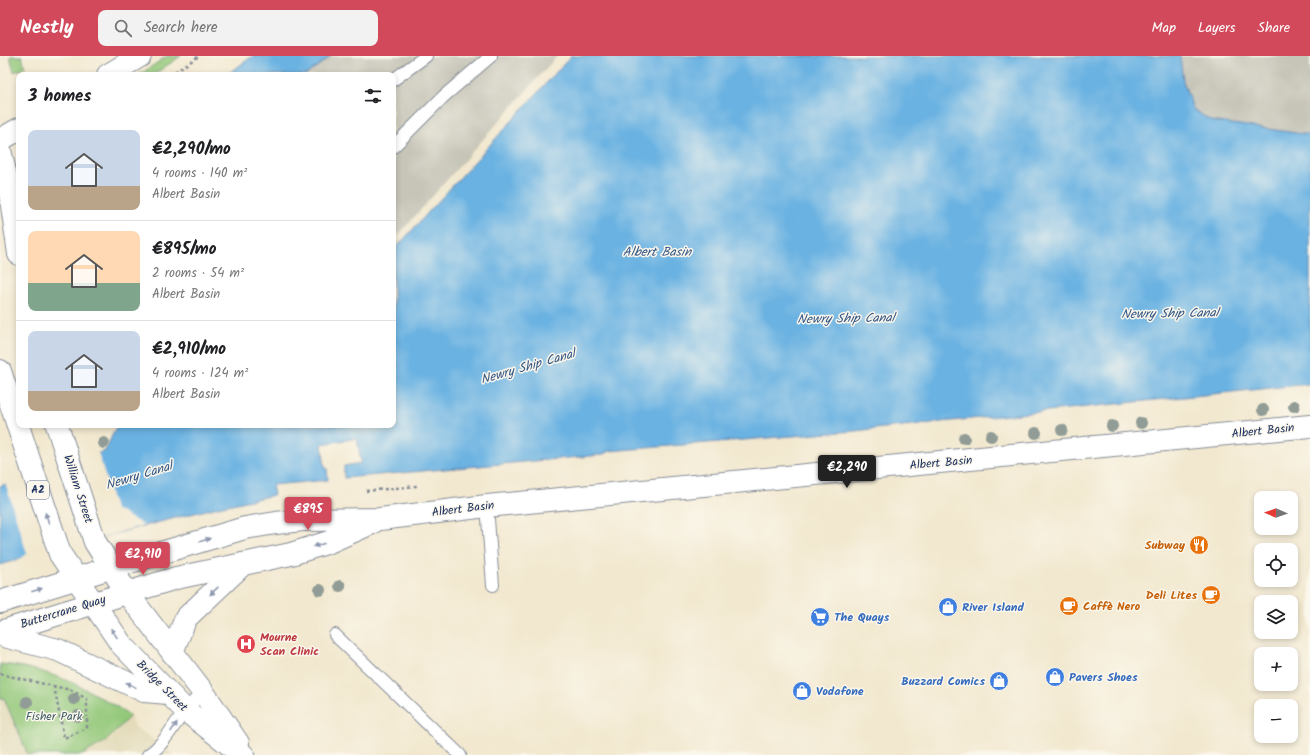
<!DOCTYPE html>
<html lang="en">
<head>
<meta charset="utf-8">
<style>
  :root { --surface:#fff; --page:#f2f2f2; --text:#202124; --muted:#757577; --line:#e0e0e0; --accent:#d1495b }
  body { margin:0; font-family:Kalam,sans-serif; background:var(--page); color:var(--text); height:100vh; display:flex; flex-direction:column; font-size:15px; white-space:nowrap }
  * { box-sizing:border-box; margin:0 }
  p { font-size:13px; color:var(--muted) }
  .icon { flex:none; width:22px; height:22px; fill:none; stroke:currentColor; stroke-width:2; stroke-linecap:round; stroke-linejoin:round }
  .map { position:relative; flex:1; overflow:hidden }
  .drawer { position:absolute; left:16px; top:16px; width:380px; height:356px; display:flex; flex-direction:column; background:var(--surface); border-radius:8px; box-shadow:0 2px 6px #0003 }
  .drawer>* { flex:none }
  .needle { width:26px; rotate:272deg }
  .controls { position:absolute; left:1254px; top:435px; display:grid; gap:8px }
  .controls a { display:grid; place-items:center; width:44px; height:44px; border-radius:8px; background:var(--surface); box-shadow:0 2px 6px #0003; font-size:20px }
  .price { position:absolute; translate:-50% -34px; padding:0 9px; border-radius:4px; background:var(--accent); color:#fff; font-size:13px; line-height:26px; filter:drop-shadow(0 1px 2px #0008) }
  .price::after { content:''; position:absolute; left:50%; top:24px; width:12px; height:9px; margin-left:-6px; background:inherit; clip-path:polygon(0 0,100% 0,50% 100%) }
  .price.selected { background:#222; color:#fff }
  ul { padding:0; list-style:none }
  li { display:flex; align-items:center; gap:12px; height:100px; padding:0 12px }
  li+li { border-top:1px solid var(--line) }
  li span { display:grid; place-items:center; flex:none; width:112px; height:80px; border-radius:8px; color:#555 }
  li>.icon { margin-inline-start:auto }
  span .icon { width:48px; height:48px; fill:#fffc; stroke-width:1 }
  li b { font-size:17px }
  h2 { display:flex; justify-content:space-between; align-items:center; height:48px; padding:0 12px; font-size:17px }
  header { display:flex; align-items:center; gap:24px; box-sizing:border-box; height:56px; padding:0 20px; background:var(--accent); color:#fff }
  header strong { font-size:19px }
  nav { display:flex; gap:22px; margin-inline-start:auto; font-size:14px }
  .search { width:280px; height:36px; background:var(--page); display:flex; align-items:center; gap:10px; box-sizing:border-box; padding:0 14px; border-radius:8px; color:var(--muted); font-size:15px }
  .map>svg:first-child { display:block }
</style>
</head>
<body>
<header>
<strong>Nestly</strong>
<div class="search"><svg class="icon" aria-label="search" viewBox="0 0 24 24"><circle cx="10" cy="10" r="6"/><path d="M15 15l6 6"/></svg>Search here</div>
<nav><a>Map</a><a>Layers</a><a>Share</a></nav>
</header>
<div class="map">
<svg width="1310" height="699" viewBox="0 0 1310 699">
  <rect width="100%" height="100%" fill="#fbf7ec"/>
  <filter id="ink" filterUnits="userSpaceOnUse"><feTurbulence type="fractalNoise" baseFrequency=".025" numOctaves="2"/><feDisplacementMap in="SourceGraphic" scale="8" xChannelSelector="R" yChannelSelector="G"/><feConvolveMatrix kernelMatrix="1 2 1 2 8 2 1 2 1" color-interpolation-filters="sRGB"/></filter>
  <filter id="wash" filterUnits="userSpaceOnUse"><feTurbulence type="fractalNoise" baseFrequency=".012" numOctaves="4" result="noise"/><feDisplacementMap in="SourceGraphic" scale="16" xChannelSelector="R" yChannelSelector="G"/><feGaussianBlur stdDeviation="0.9" result="paint"/><feColorMatrix in="noise" values="0 0 0 0 0 0 0 0 0 0 0 0 0 0 0 0 0 1.4 0 .05"/><feComposite in="paint" operator="in"/></filter>
  <g filter="url(#wash)">
    <rect width="100%" height="100%" fill="#f2e8cf"/>
    <g fill="#e3dbba">
      <path d="M4,641L28,699H0V643Z"/>
      <path d="M130,660L134,670L174,699H82L106,685Z"/>
    </g>
    <g fill="#c6c5b8">
      <path d="M319,0H557L393,185V19H294Z"/>
      <path d="M1180,0H1310V79L1211,66L1193,53L1183,25Z"/>
    </g>
    <g fill="#93c879" stroke="#577c6c">
      <path d="M10,0H22L25,12L14,16Z"/>
      <path d="M167,0H181L153,19H139Z"/>
      <path d="M0,608C40,611 76,626 110,647C117,651 125,655 130,660L106,685L82,699H28L4,642L0,643Z"/>
    </g>
    <g fill="#6bb2e2" stroke="#4370a0">
      <path d="M253,0H331L306,19H226Z"/>
      <path d="M571,0H1180L1183,25L1193,53L1211,65L1310,79V328L854,375L609,395L602,399L344,422V410L361,407L357,382L322,388L325,412H327L328,424L272,429L274,439L218,451L28,500L0,509V430L105,395L117,369H393V195Z"/>
    </g>
    <g fill="#f2e8cf">
      <path d="M19,155V236L0,248V167Z"/>
      <path d="M98,396L115,453L144,469L14,507L27,498L5,426Z"/>
    </g>
  </g>
  <g filter="url(#ink)">
    <g fill="none" stroke-linecap="round" stroke-linejoin="round">
      <g stroke="#868c96" stroke-width="14">
        <g id="lane">
          <path d="M393,24L426,0"/>
          <path d="M393,91L444,40L491,0"/>
          <path d="M487,450L493,529"/>
          <path d="M335,579L460,699"/>
          <path d="M148,699C165,688 173,669 186,654C191,647 198,642 203,636"/>
        </g>
      </g>
      <g stroke="#868c96" stroke-width="24">
        <g id="street">
          <path d="M110,512L245,472L276,467L303,464L380,463L487,450L1310,370"/>
          <path d="M127,537L176,522L291,498L329,486L372,467"/>
        </g>
      </g>
      <g stroke="#868c96" stroke-width="24">
        <g id="secondary">
          <path d="M108,19L140,0"/>
          <path d="M0,84L19,73"/>
        </g>
      </g>
      <g stroke="#868c96" stroke-width="24">
        <g id="primary">
          <path d="M0,94L11,143L19,198"/>
          <path d="M0,315L60,498L121,588L185,654L243,699"/>
          <path d="M57,369L95,486L127,537L203,636L238,687"/>
          <path d="M0,546L110,512"/>
          <path d="M0,576L127,537"/>
          <path d="M0,579L58,594L144,635L168,637"/>
          <path d="M172,596L186,562L243,508"/>
        </g>
      </g>
      <g stroke="#868c96" stroke-width="2.5" stroke-dasharray="3 3" stroke-linecap="butt">
        <path d="M170,19L199,0"/>
        <path d="M366,435L417,430"/>
        <path d="M0,618L71,634L87,643V661"/>
        <path d="M54,630L64,682L87,672V660"/>
      </g>
      <use href="#lane" stroke="#fff" stroke-width="12"/>
      <use href="#street" stroke="#fff" stroke-width="22"/>
      <use href="#secondary" stroke="#fff" stroke-width="22"/>
      <use href="#primary" stroke="#fff" stroke-width="22"/>
    </g>
    <g fill="#909c95">
      <circle cx="1294" cy="350" r="6"/>
      <circle cx="1263" cy="354" r="6"/>
      <circle cx="1141" cy="367" r="6"/>
      <circle cx="1112" cy="370" r="6"/>
      <circle cx="1062" cy="374" r="6"/>
      <circle cx="1036" cy="377" r="6"/>
      <circle cx="991" cy="380" r="6"/>
      <circle cx="964" cy="382" r="6"/>
      <circle cx="104" cy="387" r="6"/>
      <circle cx="340" cy="530" r="6"/>
      <circle cx="320" cy="534" r="6"/>
      <circle cx="74" cy="643" r="6"/>
      <circle cx="27" cy="646" r="6"/>
      <circle cx="78" cy="660" r="6"/>
    </g>
    <defs><path id="oneway-solid" d="M-6-.8H1V-3.2L6.5 0L1 3.2V.8H-6Z"/></defs>
    <g fill="#8d97ae">
      <use href="#oneway-solid" transform="translate(47 462) rotate(-109)"/>
      <use href="#oneway-solid" transform="translate(205 484) rotate(-17)"/>
      <use href="#oneway-solid" transform="translate(319 489) rotate(162)"/>
      <use href="#oneway-solid" transform="translate(37 534) rotate(-18)"/>
      <use href="#oneway-solid" transform="translate(214 535) rotate(137)"/>
      <use href="#oneway-solid" transform="translate(114 577) rotate(-124)"/>
      <use href="#oneway-solid" transform="translate(131 629) rotate(-153)"/>
      <use href="#oneway-solid" transform="translate(174 671) rotate(-56)"/>
    </g>
  </g>
  <defs>
    <g id="restaurant-disc" transform="scale(1)"><circle r="9.5" fill="#e8710a" stroke="#fbf7ec"/><path d="M-5-6h1v4h1v-4h1v4h1v-4h1v5L-1.5 .5V6h-2V.5L-5-1ZM5-6V6H3V1.5H1.5Q1.5-4 5-6Z" fill="#fff"/></g>
    <g id="cafe-disc" transform="scale(1)"><circle r="9.5" fill="#e8710a" stroke="#fbf7ec"/><path d="M-5.5-4.5H6V0H3Q3 3.5 0 3.5H-2.5Q-5.5 3.5-5.5 0ZM3-3.2v2h1.7v-2ZM-6 4.5H4V6H-6Z" fill="#fff"/></g>
    <g id="shop-disc" transform="scale(1)"><circle r="9.5" fill="#3f7fe0" stroke="#fbf7ec"/><path d="M-5-2.5h2.3a2.7 3.5 0 0 1 5.4 0H5L5.5 6h-11ZM-1.5-2.5h3a1.5 2.3 0 0 0-3 0Z" fill="#fff"/></g>
    <g id="supermarket-disc" transform="scale(1)"><circle r="9.5" fill="#3f7fe0" stroke="#fbf7ec"/><path d="M-6-5.5h2.5l.6 2H6L4.5 2H-2.5L-4.4-4H-6ZM-1.5 3.2a1.3 1.3 0 1 0 .1 0ZM3 3.2a1.3 1.3 0 1 0 .1 0Z" fill="#fff"/></g>
    <g id="hospital-disc" transform="scale(1)"><circle r="9.5" fill="#e0444e" stroke="#fbf7ec"/><path d="M-5-5h3v3.5h4V-5h3V5h-3V1.5h-4V5h-3Z" fill="#fff"/></g>
  </defs>
  <g fill-rule="evenodd">
    <use href="#restaurant-disc" x="1199" y="489"/>
    <use href="#cafe-disc" x="1211" y="539"/>
    <use href="#cafe-disc" x="1069" y="550"/>
    <use href="#shop-disc" x="948" y="551"/>
    <use href="#supermarket-disc" x="820" y="561"/>
    <use href="#hospital-disc" x="246" y="588"/>
    <use href="#shop-disc" x="1055" y="621"/>
    <use href="#shop-disc" x="999" y="625"/>
    <use href="#shop-disc" x="802" y="635"/>
  </g>
  <g text-anchor="middle" dominant-baseline="central" stroke-width="3" stroke-linejoin="round" paint-order="stroke">
    <rect fill="#fbf7ec" stroke="#5e6b89" stroke-width="1" x="27" y="425" width="22" height="18" rx="3"/>
    <g font-size="11" font-weight="bold" fill="#1b2f5e">
      <text x="38" y="434">A2</text>
    </g>
    <g font-size="12" fill="#1b2f5e" stroke="#fbf7ec">
      <text transform="translate(1263 375) rotate(-6)">Albert Basin</text>
      <text transform="translate(941 407) rotate(-5)">Albert Basin</text>
      <text transform="translate(78 433) rotate(72)">William Street</text>
      <text transform="translate(463 453) rotate(-7)">Albert Basin</text>
      <text transform="translate(63 556) rotate(-17)">Buttercrane Quay</text>
      <text transform="translate(162 630) rotate(45)">Bridge Street</text>
    </g>
    <g font-size="12" font-weight="bold" fill="#c56008" stroke="#fbf7ec" text-anchor="end">
      <text x="1185" y="489">Subway</text>
      <text x="1197" y="539">Deli Lites</text>
      <text x="1083" y="550" text-anchor="start">Caffè Nero</text>
    </g>
    <g font-size="12" font-weight="bold" fill="#366cbe" stroke="#fbf7ec" text-anchor="start">
      <text x="962" y="551">River Island</text>
      <text x="834" y="561">The Quays</text>
      <text x="1069" y="621">Pavers Shoes</text>
      <text x="985" y="625" text-anchor="end">Buzzard Comics</text>
      <text x="816" y="635">Vodafone</text>
    </g>
    <g font-size="12" font-weight="bold" fill="#be3a42" stroke="#fbf7ec" text-anchor="start">
      <text x="260" y="581">Mourne<tspan x="260" dy="14">Scan Clinic</tspan></text>
    </g>
    <g font-size="12" fill="#3f5d66" stroke="#fbf7ec">
      <text x="54" y="660">Fisher Park</text>
    </g>
    <g font-size="13" font-style="italic" fill="#335686" stroke="#fbf7ec">
      <text x="657" y="196">Albert Basin</text>
      <text transform="translate(1170 258) rotate(-1)">Newry Ship Canal</text>
      <text transform="translate(846 263) rotate(-1)">Newry Ship Canal</text>
      <text transform="translate(528 311) rotate(-16)">Newry Ship Canal</text>
      <text transform="translate(139 420) rotate(-17)">Newry Canal</text>
    </g>
  </g>
</svg>
<div class="controls">
<a><svg class="needle" viewBox="-14 -14 28 28"><path d="M0-13l5 13h-10z" fill="#e53935"/><path d="M0 13l5-13h-10z" fill="#757577"/></svg></a>
<a><svg class="icon" aria-label="locate" viewBox="0 0 24 24"><circle cx="12" cy="12" r="6"/><path d="M12 2v4M12 18v4M2 12h4M18 12h4"/></svg></a>
<a><svg class="icon" aria-label="layers" viewBox="0 0 24 24"><path d="M12 4l9 5-9 5-9-5zM3 14l9 5 9-5"/></svg></a>
<a>+</a>
<a>−</a>
</div>
<b class="price selected" style="left:847px;top:433px">€2,290</b>
<b class="price" style="left:308px;top:475px">€895</b>
<b class="price" style="left:143px;top:520px">€2,910</b>
<section class="drawer">
<h2>3 homes<svg class="icon" aria-label="filters" viewBox="0 0 24 24"><path d="M4 7h16M4 17h16"/><circle cx="9" cy="7" r="2"/><circle cx="15" cy="17" r="2"/></svg></h2>
<ul>
<li><span style="background:linear-gradient(#c9d6e8 70%,#b9a48a 0)"><svg class="icon" aria-label="home" viewBox="0 0 24 24"><path d="M3 11l9-7 9 7M6 9v11h12V9"/></svg></span><div><b>€2,290/mo</b><p>4 rooms · 140 m²</p><p>Albert Basin</p></div></li>
<li><span style="background:linear-gradient(#ffd9b3 65%,#7fa58c 0)"><svg class="icon" aria-label="home" viewBox="0 0 24 24"><path d="M3 11l9-7 9 7M6 9v11h12V9"/></svg></span><div><b>€895/mo</b><p>2 rooms · 54 m²</p><p>Albert Basin</p></div></li>
<li><span style="background:linear-gradient(#c9d6e8 75%,#b9a48a 0)"><svg class="icon" aria-label="home" viewBox="0 0 24 24"><path d="M3 11l9-7 9 7M6 9v11h12V9"/></svg></span><div><b>€2,910/mo</b><p>4 rooms · 124 m²</p><p>Albert Basin</p></div></li>
</ul>
</section>
</div>
</body>
</html>
